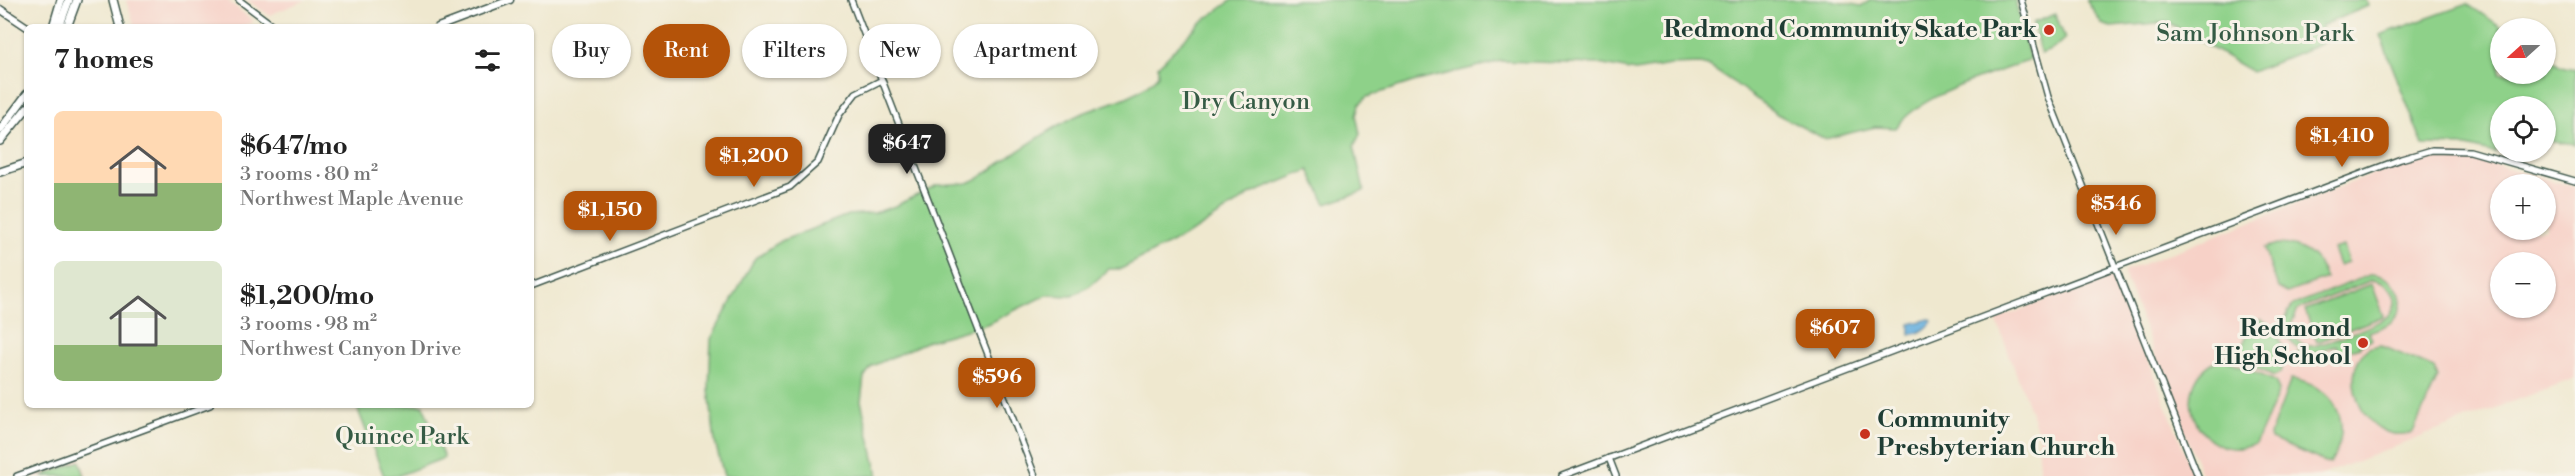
<!DOCTYPE html>
<html lang="en">
<head>
<meta charset="utf-8">
<style>
  :root { --surface:#fff; --page:#f2f2f2; --text:#222; --muted:#767676; --accent:#b45309 }
  body { margin:0; font-family:"Libre Bodoni",serif; background:var(--page); color:var(--text); height:100vh; display:flex; flex-direction:column; font-size:22px; white-space:nowrap }
  * { box-sizing:border-box; margin:0 }
  p { font-size:20px; color:var(--muted) }
  .icon { flex:none; width:33px; height:33px; fill:none; stroke:currentColor; stroke-width:2; stroke-linecap:round; stroke-linejoin:round }
  .map { position:relative; flex:1; overflow:hidden }
  .sheet { position:absolute; left:24px; top:24px; width:510px; height:384px; display:flex; flex-direction:column; background:var(--surface); border-radius:9px; box-shadow:0 2px 4px #0004 }
  .sheet>* { flex:none }
  .banner { position:absolute; left:552px; top:24px; width:570px; height:54px; display:flex; gap:12px }
  .needle { width:39px; rotate:249deg }
  .controls { position:absolute; left:2490px; top:18px; display:grid; gap:12px }
  .controls a { display:grid; place-items:center; width:66px; height:66px; border-radius:50%; background:var(--surface); box-shadow:0 2px 4px #0004; font-size:30px }
  .price { position:absolute; translate:-50% -51px; padding:0 14px; border-radius:12px; background:var(--accent); color:#fff; font-size:20px; line-height:39px; filter:drop-shadow(0 2px 3px #0008) }
  .price::after { content:''; position:absolute; left:50%; top:36px; width:18px; height:14px; margin-left:-9px; background:inherit; clip-path:polygon(0 0,100% 0,50% 100%) }
  .price.on { background:#222; color:#fff }
  ul { padding:0; list-style:none }
  li { display:flex; align-items:center; gap:18px; height:150px; padding:0 30px }
  li span { display:grid; place-items:center; flex:none; width:168px; height:120px; border-radius:9px; color:#555 }
  li>.icon { margin-inline-start:auto }
  span .icon { width:72px; height:72px; fill:#fffc; stroke-width:1 }
  li b { font-size:26px }
  h2 { display:flex; justify-content:space-between; align-items:center; height:72px; padding:0 30px; font-size:26px }
  .pill { padding:0 21px; border-radius:27px; background:var(--surface); box-shadow:0 2px 4px #0004; font-size:21px; line-height:54px }
  .pill.on { background:var(--accent); color:#fff }
  .map>svg:first-child { display:block }
</style>
</head>
<body>
<div class="map">
<svg width="2575" height="476" viewBox="0 0 2575 476">
  <rect width="100%" height="100%" fill="#f7f3e8"/>
  <filter id="ink" filterUnits="userSpaceOnUse"><feTurbulence type="fractalNoise" baseFrequency=".0167" numOctaves="2"/><feDisplacementMap in="SourceGraphic" scale="12" xChannelSelector="R" yChannelSelector="G"/><feConvolveMatrix kernelMatrix="1 2 1 2 8 2 1 2 1" color-interpolation-filters="sRGB"/></filter>
  <filter id="wash" filterUnits="userSpaceOnUse"><feTurbulence type="fractalNoise" baseFrequency=".008" numOctaves="4" result="noise"/><feDisplacementMap in="SourceGraphic" scale="24" xChannelSelector="R" yChannelSelector="G"/><feGaussianBlur stdDeviation="1.35" result="paint"/><feColorMatrix in="noise" values="0 0 0 0 0 0 0 0 0 0 0 0 0 0 0 0 0 1.4 0 .05"/><feComposite in="paint" operator="in"/></filter>
  <g filter="url(#wash)">
    <rect width="100%" height="100%" fill="#efe8cf"/>
    <g fill="#f7d1c7" fill-rule="evenodd">
      <path d="M126,0H227L254,22L240,27H135Z"/>
      <path d="M247,0H306L269,15Z"/>
      <path d="M2448,154L2472,158L2575,187V378L2318,476H2202L2124,275L2125,271L2399,164L2425,156ZM2500,184H2546V230H2500ZM2500,262H2546V308H2500Z"/>
      <path d="M2113,275L2116,277L2194,476H2040L2037,443L2040,437L1996,319Z"/>
      <path d="M80,457L87,476H29Z"/>
    </g>
    <g fill="#8ed189" stroke="#56875e" stroke-width="1.5" fill-rule="evenodd">
      <path d="M1232,0H1831L1861,6L1871,0H2015L2030,60C1991,75 1919,94 1896,128L1875,127L1825,139L1777,114L1733,82L1708,66L1700,64L1670,65L1635,71L1598,64L1501,61L1413,82L1367,97L1359,105L1356,115L1360,134L1354,146L1364,191L1326,204L1309,170L1251,194L1196,230L1134,262L1121,269H1109L1090,286L1072,296L1046,295L987,324L928,341L872,366L864,377L861,401L878,476H724L715,442L709,390L711,339L755,258L781,241L848,215L874,213L895,206L937,185L968,183L979,178C1009,157 1039,136 1072,118C1100,104 1137,100 1158,75V66L1199,24Z"/>
      <path d="M2086,0H2366L2368,6L2321,26L2327,41L2252,72L2168,22L2111,27L2102,24Z"/>
      <path d="M2467,4L2503,28H2500V74H2546V55L2561,66L2575,69V144L2546,140V106H2500V137L2495,153L2467,146L2423,145L2380,35Z"/>
      <path d="M2055,14L2065,38L2053,49L2041,54L2033,23Z"/>
      <path d="M2277,244C2302,244 2317,255 2326,278L2287,293L2278,288L2264,248Z"/>
      <path d="M2343,246L2348,262L2339,265L2333,249Z"/>
      <path d="M2372,274C2395,275 2413,303 2391,322C2385,327 2376,329 2369,332L2372,340L2359,345L2360,347L2339,353L2336,345L2299,359L2297,353L2302,351C2283,340 2280,322 2293,305ZM2372,280C2390,281 2404,302 2388,316C2378,324 2319,348 2308,346C2298,344 2293,336 2290,327L2298,309Z"/>
      <path d="M2372,284L2384,316L2317,342L2305,310Z"/>
      <path d="M2261,319C2281,332 2288,349 2281,373L2274,376L2241,361L2238,355L2253,322Z"/>
      <path d="M2380,345L2434,368L2438,377L2413,432C2367,448 2335,377 2367,349C2369,347 2376,346 2380,345Z"/>
      <path d="M2222,358L2275,381L2279,391L2255,444C2197,468 2163,381 2222,358Z"/>
      <path d="M2291,379C2338,387 2354,424 2330,464L2271,439L2270,435Z"/>
      <path d="M356,405H423L444,458L397,476H384Z"/>
      <path d="M80,461L85,476H41Z"/>
    </g>
    <path fill="#68b0df" stroke="#44768a" stroke-width="1.5" d="M1929,319L1932,321C1929,328 1917,335 1910,334V324Z"/>
  </g>
  <g filter="url(#ink)">
    <g fill="none" stroke-linecap="round" stroke-linejoin="round">
      <g stroke="#3e574b" stroke-width="8">
        <g id="secondary">
          <path d="M239,0L275,27"/>
          <path d="M851,0L1035,476"/>
          <path d="M2021,0L2048,97L2198,476"/>
          <path d="M531,286L790,187L818,162L839,115L856,93L882,80"/>
          <path d="M1609,458L1616,476"/>
          <path d="M17,476L210,405"/>
          <path d="M1562,476L2401,159L2432,150L2470,151L2575,181"/>
        </g>
      </g>
      <g stroke="#3e574b" stroke-width="9">
        <g id="primary">
          <path d="M0,9L27,27"/>
          <path d="M438,27L510,0"/>
        </g>
      </g>
      <g stroke="#3e574b" stroke-width="10">
        <g id="highway">
          <path d="M113,0L120,27"/>
          <path d="M53,27L61,0"/>
          <path d="M59,27L69,0"/>
          <path d="M67,27L77,0"/>
          <path d="M0,130L27,94"/>
          <path d="M0,141L27,108"/>
          <path d="M0,172L27,163"/>
        </g>
      </g>
      <use href="#secondary" stroke="#fff" stroke-width="5"/>
      <use href="#primary" stroke="#fff" stroke-width="6"/>
      <use href="#highway" stroke="#fff" stroke-width="7"/>
    </g>
  </g>
  <g fill="#c8321e" stroke="#f7f3e8" stroke-width="2">
    <circle cx="2049" cy="30" r="6"/>
    <circle cx="2363" cy="343" r="6"/>
    <circle cx="1865" cy="434" r="6"/>
  </g>
  <g text-anchor="middle" dominant-baseline="central" stroke-width="6" stroke-linejoin="round" paint-order="stroke">
    <g font-size="24" font-weight="bold" fill="#1f3d34" stroke="#f7f3e8" text-anchor="end">
      <text x="2037" y="30">Redmond Community Skate Park</text>
      <text x="2351" y="329">Redmond<tspan x="2351" dy="28">High School</tspan></text>
      <text x="1877" y="420" text-anchor="start">Community<tspan x="1877" dy="28">Presbyterian Church</tspan></text>
    </g>
    <g font-size="24" fill="#355b45" stroke="#f7f3e8">
      <text x="2255" y="34">Sam Johnson Park</text>
      <text x="1246" y="102">Dry Canyon</text>
      <text x="402" y="437">Quince Park</text>
    </g>
  </g>
</svg>
<div class="controls">
<a><svg class="needle" viewBox="-14 -14 28 28"><path d="M0-13l5 13h-10z" fill="#e53935"/><path d="M0 13l5-13h-10z" fill="#767676"/></svg></a>
<a><svg class="icon" aria-label="locate" viewBox="0 0 24 24"><circle cx="12" cy="12" r="6"/><path d="M12 2v4M12 18v4M2 12h4M18 12h4"/></svg></a>
<a>+</a>
<a>−</a>
</div>
<b class="price" style="left:2342px;top:168px">$1,410</b>
<b class="price on" style="left:907px;top:175px">$647</b>
<b class="price" style="left:754px;top:188px">$1,200</b>
<b class="price" style="left:2116px;top:236px">$546</b>
<b class="price" style="left:610px;top:242px">$1,150</b>
<b class="price" style="left:1835px;top:360px">$607</b>
<b class="price" style="left:997px;top:409px">$596</b>
<div class="banner">
<a class="pill">Buy</a>
<a class="pill on">Rent</a>
<a class="pill">Filters</a>
<a class="pill">New</a>
<a class="pill">Apartment</a>
</div>
<section class="sheet">
<h2>7 homes<svg class="icon" aria-label="filters" viewBox="0 0 24 24"><path d="M4 7h16M4 17h16"/><circle cx="9" cy="7" r="2"/><circle cx="15" cy="17" r="2"/></svg></h2>
<ul>
<li><span style="background:linear-gradient(#ffd9b3 60%,#8fb573 0)"><svg class="icon" aria-label="home" viewBox="0 0 24 24"><path d="M3 11l9-7 9 7M6 9v11h12V9"/></svg></span><div><b>$647/mo</b><p>3 rooms · 80 m²</p><p>Northwest Maple Avenue</p></div></li>
<li><span style="background:linear-gradient(#dfe7d0 70%,#8fb573 0)"><svg class="icon" aria-label="home" viewBox="0 0 24 24"><path d="M3 11l9-7 9 7M6 9v11h12V9"/></svg></span><div><b>$1,200/mo</b><p>3 rooms · 98 m²</p><p>Northwest Canyon Drive</p></div></li>
</ul>
</section>
</div>
</body>
</html>
